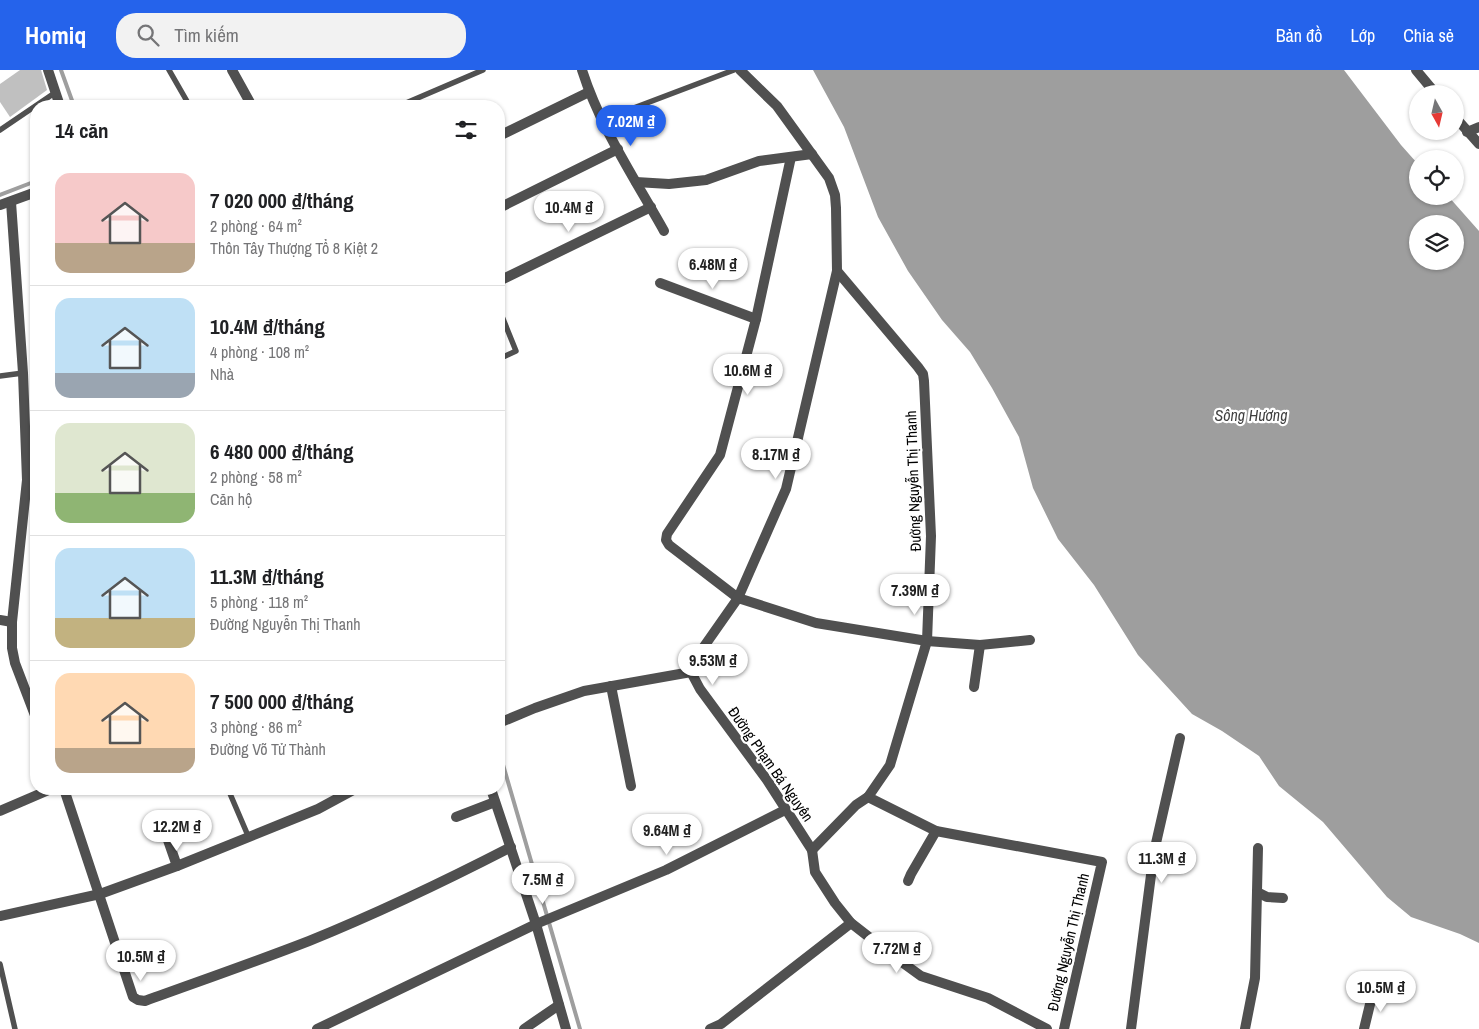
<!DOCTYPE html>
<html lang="vi">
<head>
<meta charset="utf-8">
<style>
  :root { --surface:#fff; --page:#f2f2f2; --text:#202124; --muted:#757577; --line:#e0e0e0; --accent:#2563eb }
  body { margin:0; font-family:"Archivo Narrow",sans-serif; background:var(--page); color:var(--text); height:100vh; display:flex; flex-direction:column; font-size:19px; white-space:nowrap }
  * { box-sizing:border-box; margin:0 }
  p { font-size:16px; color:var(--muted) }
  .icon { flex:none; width:28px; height:28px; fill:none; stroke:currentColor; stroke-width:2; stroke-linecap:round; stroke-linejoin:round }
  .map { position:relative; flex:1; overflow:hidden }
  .panel { position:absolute; left:30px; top:30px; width:475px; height:695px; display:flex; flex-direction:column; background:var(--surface); border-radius:20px; box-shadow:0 1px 4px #0004 }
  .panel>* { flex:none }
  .needle { width:32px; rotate:172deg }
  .fabs { position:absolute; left:1409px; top:15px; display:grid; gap:10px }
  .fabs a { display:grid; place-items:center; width:55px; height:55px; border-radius:50%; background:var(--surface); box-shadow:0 1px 4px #0004; font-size:25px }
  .price { position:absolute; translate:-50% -42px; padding:0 11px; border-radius:18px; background:#fff; color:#222; font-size:16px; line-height:32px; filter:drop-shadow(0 1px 2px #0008) }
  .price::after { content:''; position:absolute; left:50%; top:30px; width:15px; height:11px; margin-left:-8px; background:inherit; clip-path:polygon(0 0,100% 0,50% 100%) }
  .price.current { background:var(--accent); color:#fff }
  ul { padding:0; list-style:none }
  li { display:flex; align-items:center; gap:15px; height:125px; padding:0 25px }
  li+li { border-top:1px solid var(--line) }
  li span { display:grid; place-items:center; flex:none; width:140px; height:100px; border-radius:15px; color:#555 }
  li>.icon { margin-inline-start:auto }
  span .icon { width:60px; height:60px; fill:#fffc; stroke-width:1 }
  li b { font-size:21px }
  h2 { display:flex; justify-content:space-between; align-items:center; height:60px; padding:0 25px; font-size:21px }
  header { display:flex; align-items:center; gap:30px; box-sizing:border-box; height:70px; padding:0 25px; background:var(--accent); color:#fff }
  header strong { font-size:24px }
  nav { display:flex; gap:28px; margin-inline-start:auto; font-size:18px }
  .search { width:350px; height:45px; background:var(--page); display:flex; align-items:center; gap:12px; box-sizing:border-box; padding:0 18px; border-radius:20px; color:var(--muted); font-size:19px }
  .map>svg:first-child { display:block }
</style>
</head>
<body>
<header>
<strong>Homiq</strong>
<div class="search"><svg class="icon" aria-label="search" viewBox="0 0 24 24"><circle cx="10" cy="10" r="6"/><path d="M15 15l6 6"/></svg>Tìm kiếm</div>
<nav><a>Bản đồ</a><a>Lớp</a><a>Chia sẻ</a></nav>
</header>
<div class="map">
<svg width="1479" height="959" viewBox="0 0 1479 959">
  <rect width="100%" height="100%" fill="#fff"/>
  <path fill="#9e9e9e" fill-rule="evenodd" d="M813,0H1344L1401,75L1417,93L1418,126H1448L1479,161V873L1460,864L1411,847L1387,827L1323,752L1279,716L1259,686L1222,661L1192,644L1138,585L1094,515L1058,469L1033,418L1019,367L992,318L970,282L942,250L908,201L878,147L844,57ZM1418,154H1455V191H1418Z"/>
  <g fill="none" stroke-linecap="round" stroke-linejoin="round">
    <g stroke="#9e9e9e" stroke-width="4">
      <path d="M61,0L74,36"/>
      <path d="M0,125L36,111"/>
      <path d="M499,681L580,959"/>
    </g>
  </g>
  <path fill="#c0c0c0" d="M20,0H41L47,20L10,47L0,32V14Z"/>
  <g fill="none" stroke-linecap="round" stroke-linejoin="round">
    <g stroke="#505050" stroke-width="5.5">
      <path d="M169,0L188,33L194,36"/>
      <path d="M399,36L483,0"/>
      <path d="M602,50L734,0"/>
      <path d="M0,60L56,22"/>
      <path d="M499,239L516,281L499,289"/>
      <path d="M0,306L23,303"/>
      <path d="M228,719L249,768"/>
      <path d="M0,894L15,959"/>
    </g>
    <g stroke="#505050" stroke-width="10">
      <path d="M48,0L60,36"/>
      <path d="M232,0L252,36"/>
      <path d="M582,0C600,57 635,109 664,161"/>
      <path d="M740,0L777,36L829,108L835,125L836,138L837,201L918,297L923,304L924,311L931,466L927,571L890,695L868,727L936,761L1102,792L1064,959"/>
      <path d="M1416,0L1436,24"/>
      <path d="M1455,47L1479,74"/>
      <path d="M1467,62L1479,57"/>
      <path d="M499,66L589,22"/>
      <path d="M791,87L756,249L720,385L667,464L666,470L669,475L738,528L816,553L927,571L980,575L1030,570"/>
      <path d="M636,112L669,114L706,110L759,91L812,84"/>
      <path d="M11,132L23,303L27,410L12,552V578L15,593L36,648"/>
      <path d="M0,135L36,122"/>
      <path d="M499,138L618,79"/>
      <path d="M499,211L651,137"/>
      <path d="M660,213L756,249"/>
      <path d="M0,550L12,552"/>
      <path d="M691,602V595L738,528L786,419L837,201"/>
      <path d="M611,616L631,716"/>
      <path d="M974,617L980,575"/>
      <path d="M499,653L535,638L584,621L691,602L700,619L767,710L812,780L856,735L868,727"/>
      <path d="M64,719L133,927L138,930L145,931C200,911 255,892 309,871C378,843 445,811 511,777"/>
      <path d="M491,719L536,854L566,959"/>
      <path d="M0,741L51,719"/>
      <path d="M456,747L495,732"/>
      <path d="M161,750L177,796"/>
      <path d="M812,780L815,802L835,833L851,853L892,885L921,906L988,928L1047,959"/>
      <path d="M908,811L911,804L936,761"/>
      <path d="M1257,822L1267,827L1283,828"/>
      <path d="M0,846L100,824L177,796L318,739L355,719"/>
      <path d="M317,959L536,854L666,800L785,740"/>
      <path d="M524,959L559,935"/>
      <path d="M710,959L721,954L851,853"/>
      <path d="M1131,959L1154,782L1180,668"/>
      <path d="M1245,959L1255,908L1258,778"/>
      <path d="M1364,959L1373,922"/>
    </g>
  </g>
  <g text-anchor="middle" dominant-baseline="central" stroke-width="4.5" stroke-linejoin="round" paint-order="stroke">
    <g font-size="15" fill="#000" stroke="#fff">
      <text transform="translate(913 411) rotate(-92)">Đường Nguyễn Thị Thanh</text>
      <text transform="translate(771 694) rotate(55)">Đường Phạm Bá Nguyên</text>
      <text transform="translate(1068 872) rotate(-77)">Đường Nguyễn Thị Thanh</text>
    </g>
    <g font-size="16" font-style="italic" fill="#3f3f3f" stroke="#fff">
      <text x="1251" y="345">Sông Hương</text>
    </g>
  </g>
</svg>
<div class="fabs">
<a><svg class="needle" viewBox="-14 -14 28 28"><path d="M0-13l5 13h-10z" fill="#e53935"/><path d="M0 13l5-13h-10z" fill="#757577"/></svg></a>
<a><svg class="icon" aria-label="locate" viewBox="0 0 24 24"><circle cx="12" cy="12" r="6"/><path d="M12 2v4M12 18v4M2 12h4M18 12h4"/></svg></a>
<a><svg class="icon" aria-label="layers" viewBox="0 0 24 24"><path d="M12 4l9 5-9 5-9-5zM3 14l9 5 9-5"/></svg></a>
</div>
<b class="price current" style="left:631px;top:77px">7.02M ₫</b>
<b class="price" style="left:569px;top:163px">10.4M ₫</b>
<b class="price" style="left:713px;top:220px">6.48M ₫</b>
<b class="price" style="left:748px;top:326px">10.6M ₫</b>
<b class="price" style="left:776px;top:410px">8.17M ₫</b>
<b class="price" style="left:915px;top:546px">7.39M ₫</b>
<b class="price" style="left:713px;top:616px">9.53M ₫</b>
<b class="price" style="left:177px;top:782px">12.2M ₫</b>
<b class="price" style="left:667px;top:786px">9.64M ₫</b>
<b class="price" style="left:1162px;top:814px">11.3M ₫</b>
<b class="price" style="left:543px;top:835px">7.5M ₫</b>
<b class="price" style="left:897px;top:904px">7.72M ₫</b>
<b class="price" style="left:141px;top:912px">10.5M ₫</b>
<b class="price" style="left:1381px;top:943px">10.5M ₫</b>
<section class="panel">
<h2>14 căn<svg class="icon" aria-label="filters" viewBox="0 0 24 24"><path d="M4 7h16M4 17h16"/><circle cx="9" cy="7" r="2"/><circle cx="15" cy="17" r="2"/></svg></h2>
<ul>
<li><span style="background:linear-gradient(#f6c9c9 70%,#b9a48a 0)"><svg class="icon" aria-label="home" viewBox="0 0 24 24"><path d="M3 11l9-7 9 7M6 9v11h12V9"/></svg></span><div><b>7 020 000 ₫/tháng</b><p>2 phòng · 64 m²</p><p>Thôn Tây Thượng Tổ 8 Kiệt 2</p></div></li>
<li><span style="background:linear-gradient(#bfe0f5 75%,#9aa5b1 0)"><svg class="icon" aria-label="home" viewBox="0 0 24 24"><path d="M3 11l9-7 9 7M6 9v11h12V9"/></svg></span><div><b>10.4M ₫/tháng</b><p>4 phòng · 108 m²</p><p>Nhà</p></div></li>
<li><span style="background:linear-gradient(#dfe7d0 70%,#8fb573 0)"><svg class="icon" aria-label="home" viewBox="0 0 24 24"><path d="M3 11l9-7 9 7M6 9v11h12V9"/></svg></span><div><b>6 480 000 ₫/tháng</b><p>2 phòng · 58 m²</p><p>Căn hộ</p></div></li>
<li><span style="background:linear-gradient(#bfe0f5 70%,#c2b280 0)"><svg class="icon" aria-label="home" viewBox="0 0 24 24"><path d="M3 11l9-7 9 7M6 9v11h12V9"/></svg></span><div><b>11.3M ₫/tháng</b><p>5 phòng · 118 m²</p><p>Đường Nguyễn Thị Thanh</p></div></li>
<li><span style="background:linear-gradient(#ffd9b3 75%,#b9a48a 0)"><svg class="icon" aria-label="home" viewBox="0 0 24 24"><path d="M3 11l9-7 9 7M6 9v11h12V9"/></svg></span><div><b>7 500 000 ₫/tháng</b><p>3 phòng · 86 m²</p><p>Đường Võ Tử Thành</p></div></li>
</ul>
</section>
</div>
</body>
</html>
